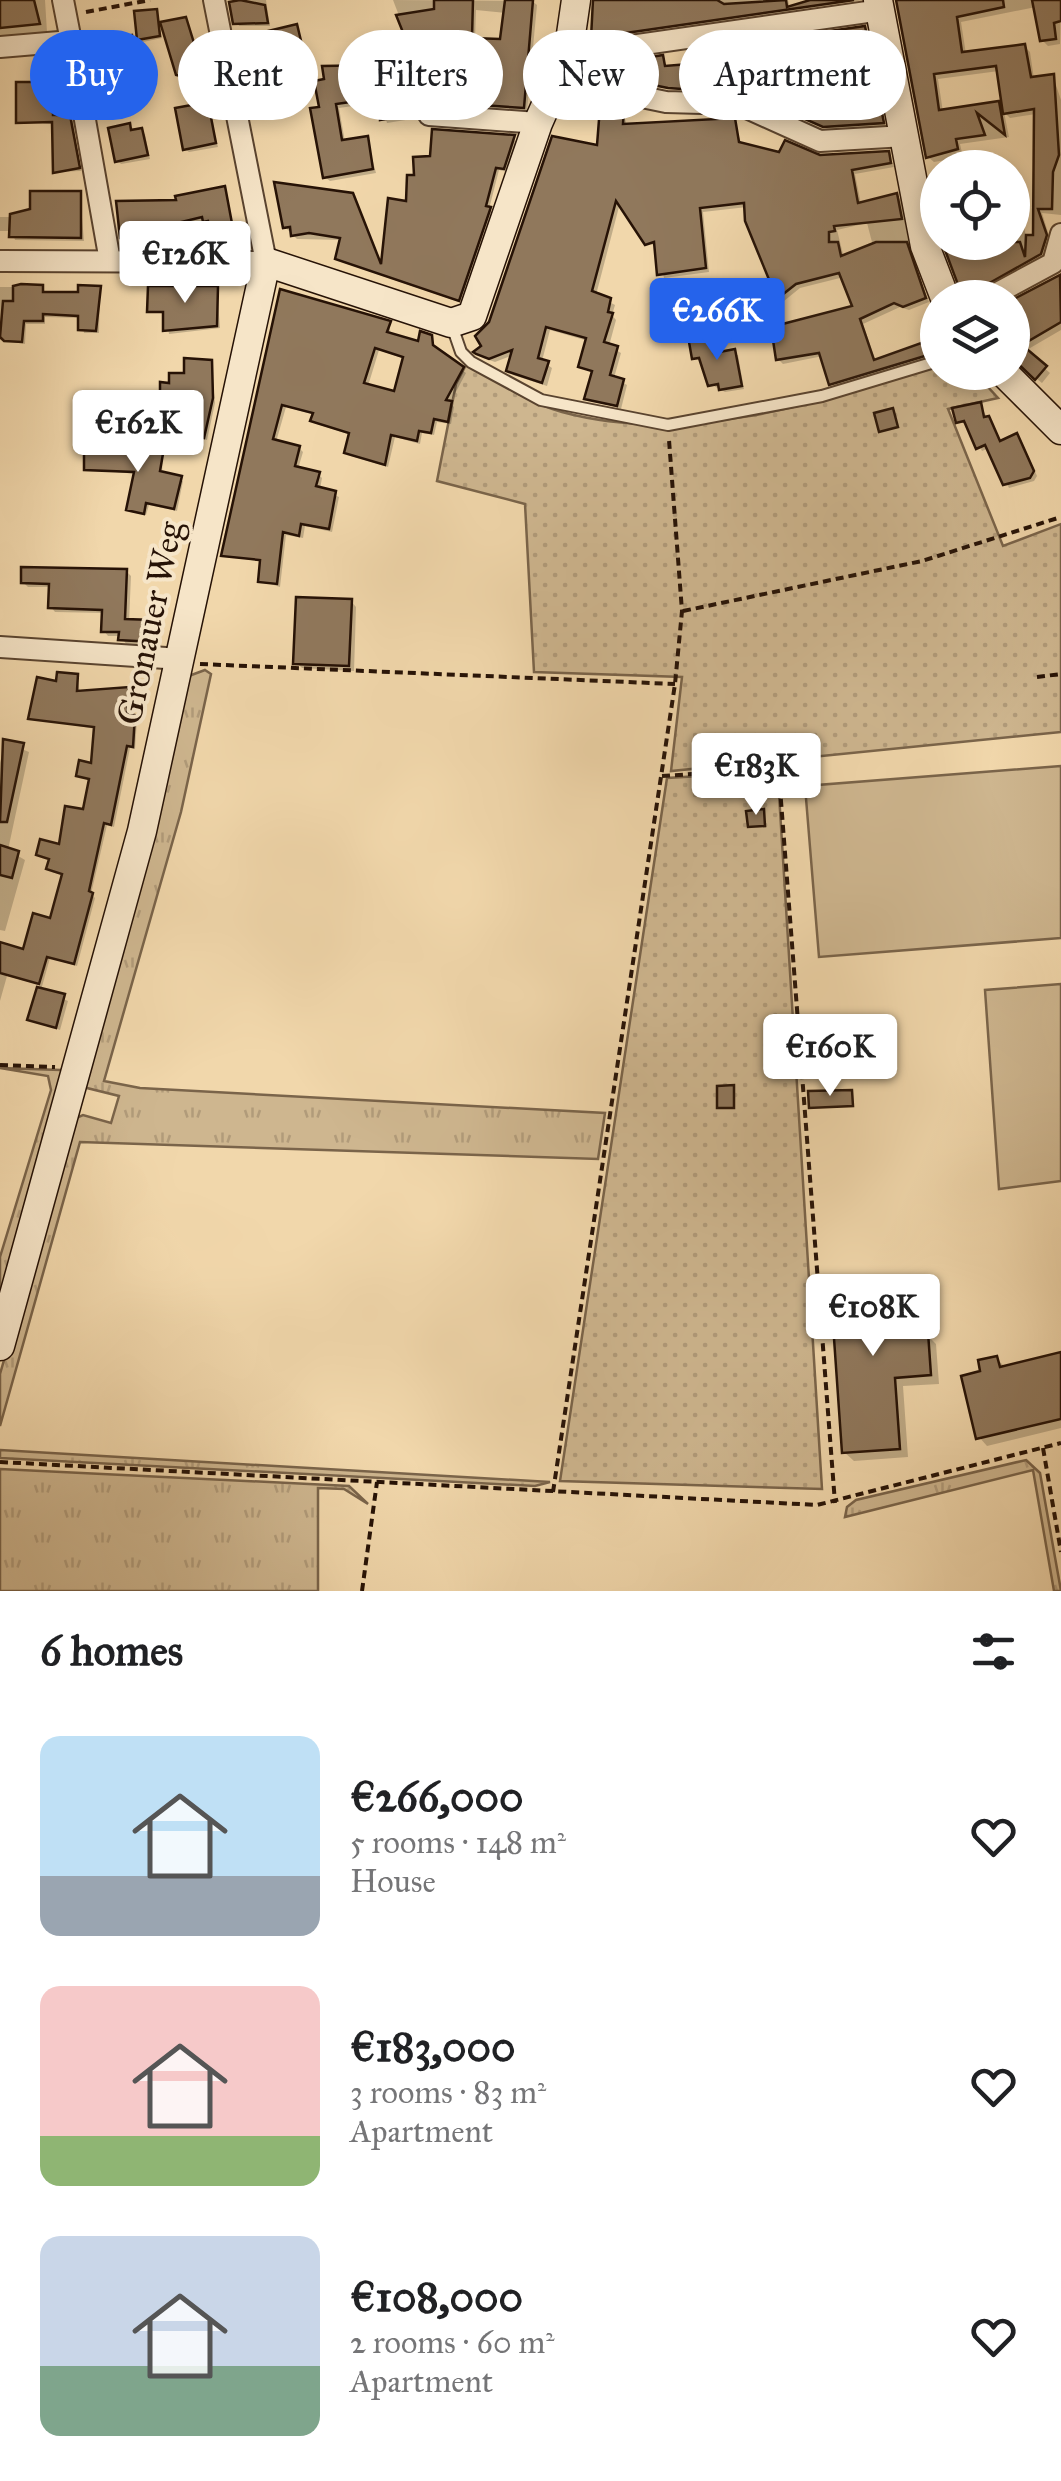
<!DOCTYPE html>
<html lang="en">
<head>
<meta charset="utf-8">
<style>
  :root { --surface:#fff; --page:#f6f6f6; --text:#202124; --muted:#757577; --accent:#2563eb }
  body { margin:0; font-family:"IM FELL Great Primer",serif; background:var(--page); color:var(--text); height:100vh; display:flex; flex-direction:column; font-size:38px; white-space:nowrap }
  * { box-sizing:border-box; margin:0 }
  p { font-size:32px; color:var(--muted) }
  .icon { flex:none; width:55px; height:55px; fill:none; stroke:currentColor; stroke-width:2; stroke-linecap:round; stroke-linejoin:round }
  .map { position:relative; height:1591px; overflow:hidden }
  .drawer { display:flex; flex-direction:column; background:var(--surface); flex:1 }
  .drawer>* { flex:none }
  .guide { position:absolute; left:30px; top:30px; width:1002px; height:90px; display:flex; gap:20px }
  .buttons { position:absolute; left:920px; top:150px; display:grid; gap:20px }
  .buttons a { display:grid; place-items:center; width:110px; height:110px; border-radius:50%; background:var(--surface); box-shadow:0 5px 15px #0003; font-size:50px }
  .price { position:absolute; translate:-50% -85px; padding:0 22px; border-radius:10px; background:#fff; color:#222; font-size:32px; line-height:65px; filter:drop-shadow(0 2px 5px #0008) }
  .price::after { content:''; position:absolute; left:50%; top:60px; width:30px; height:22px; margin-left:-15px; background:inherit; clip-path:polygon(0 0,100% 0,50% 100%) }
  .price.on { background:var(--accent); color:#fff }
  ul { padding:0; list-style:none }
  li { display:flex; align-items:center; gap:30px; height:250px; padding:0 40px }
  li span { display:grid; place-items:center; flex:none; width:280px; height:200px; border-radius:20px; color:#555 }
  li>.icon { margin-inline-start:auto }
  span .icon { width:120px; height:120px; fill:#fffc; stroke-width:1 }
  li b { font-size:42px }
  h2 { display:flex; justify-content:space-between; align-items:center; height:120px; padding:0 40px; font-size:42px }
  .pill { padding:0 35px; border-radius:45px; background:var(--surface); box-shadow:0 5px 15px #0003; font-size:35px; line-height:90px }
  .pill.on { background:var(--accent); color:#fff }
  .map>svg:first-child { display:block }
</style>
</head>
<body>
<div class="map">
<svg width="1061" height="1591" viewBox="0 0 1061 1591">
  <defs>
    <pattern id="grass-tufts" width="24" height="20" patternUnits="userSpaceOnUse" patternTransform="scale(2.5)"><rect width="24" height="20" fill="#ceb68f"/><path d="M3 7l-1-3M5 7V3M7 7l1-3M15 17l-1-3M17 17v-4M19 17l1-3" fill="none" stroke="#b19b7a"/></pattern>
    <pattern id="park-dots" width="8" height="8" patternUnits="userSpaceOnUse" patternTransform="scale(2.5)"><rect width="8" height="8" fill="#ceb68f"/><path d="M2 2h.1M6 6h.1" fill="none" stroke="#b19b7a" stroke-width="1.8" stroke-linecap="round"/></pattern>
  </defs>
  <rect width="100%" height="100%" fill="#f1d7ab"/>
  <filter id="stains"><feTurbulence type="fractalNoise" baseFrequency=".002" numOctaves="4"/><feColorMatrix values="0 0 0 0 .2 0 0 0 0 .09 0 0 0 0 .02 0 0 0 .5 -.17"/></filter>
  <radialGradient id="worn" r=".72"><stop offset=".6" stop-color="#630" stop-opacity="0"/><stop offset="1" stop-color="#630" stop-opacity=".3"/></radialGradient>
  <g fill="url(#grass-tufts)" stroke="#7a644a" stroke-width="2.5">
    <path d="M205,670L211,674L181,812L104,1081L140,1088L605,1113L598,1159L80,1142L0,1426V1374L74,1119L83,1115L111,1123L119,1096L83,1087L186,677Z"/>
    <path d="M0,1068L61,1070L65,1077L0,1313V1257L51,1090L48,1076Z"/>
    <path d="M0,1450L550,1482L535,1486L0,1458Z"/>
    <path d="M1026,1460L1040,1473L1061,1591H1054L1033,1470L845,1517L847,1507L856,1500Z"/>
    <path d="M0,1469L349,1486L368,1504L344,1489L318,1488V1591H0Z"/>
  </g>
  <g fill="url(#park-dots)" stroke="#7a644a" stroke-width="2.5">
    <path d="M467,363C497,381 528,403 562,412C687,446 818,403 937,366L938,372L975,373L998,398L948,409L1003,546L1061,524V732L671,771L682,677L534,672L525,504L437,481L456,384Z"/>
    <path d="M770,772L778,778L822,1489L560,1481L667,778Z"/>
  </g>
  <g fill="#ceb68f" stroke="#7a644a" stroke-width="2.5">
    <path d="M1061,766V938L819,957L805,786Z"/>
    <path d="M1061,984V1181L999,1189L985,990Z"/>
  </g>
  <g fill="#0003" fill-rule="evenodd">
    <path d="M0,0H45L47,32L0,36Z"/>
    <path d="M233,0H266L270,26H239Z"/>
    <path d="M393,0L532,1L537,5L527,111L459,106L456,91L415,93L418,118L387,123L381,102L339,108L345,142L367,139L376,173L330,181L325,177L322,109L383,67L390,82L424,77L421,37L411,38L406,34ZM476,10L506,13L503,41H475Z"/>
    <path d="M596,0H788L790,9L820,0H864L598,41L593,37Z"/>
    <path d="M898,0H1061L1060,44L1048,46L1042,40L1036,7L961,22L966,54L1025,47L1030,52L1034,79L1053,76L1061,100V215L1042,213L1051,242L1046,259L977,298L964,297L1012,242V216L1023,219L1026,238L1035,237L1036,114L1010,118L1004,112L1009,137L960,144L963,157L934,162L928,157ZM999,71L1005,110L998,104L943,112L938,79Z"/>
    <path d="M156,11L162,38L143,42L140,39Z"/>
    <path d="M185,20L205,73L194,81L178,74Z"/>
    <path d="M297,27L305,49L272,57L268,53Z"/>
    <path d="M864,29L886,127L829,130L774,105L769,97L650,86L645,82L648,70L637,67L662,58L667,68L703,65L748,46L755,71L787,69Z"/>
    <path d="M132,38L140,70L123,73L125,82L114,84L110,80Z"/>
    <path d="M51,84L56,117L73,121L81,171L55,172L54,124L19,122Z"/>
    <path d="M207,104L218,147L189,152L185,149Z"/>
    <path d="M623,111L627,126L734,120L742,146L780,155L888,153L894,167L855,174L861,204L896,195L901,200L911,256L929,302L909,310L900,307L863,324L876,362L938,339V359L836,388L823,356L783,364L778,359L856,308L844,277L800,288L784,301L748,221L747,207L703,212L709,272L664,278L657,246L647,243L620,203L596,295L615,305L612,315L616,320L609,346L621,353L614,378L627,385L621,409L587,398L594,373L581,366L588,341L550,330L542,361L552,368L547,386L513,375L509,370L513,355L495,362L483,358L477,352L484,347L491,323ZM867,223L873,246L844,258L837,230Z"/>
    <path d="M129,126L145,134L150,159L121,164L117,160Z"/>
    <path d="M434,132L518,141L507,172L499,170L489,209L493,213L462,303L342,262L338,258L342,240L297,239L285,227L352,196L383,268L417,178L433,159Z"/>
    <path d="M224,189L236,237L219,240L212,224L205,220L172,228V241H126L122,237L179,203Z"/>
    <path d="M80,194L84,241L15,240L12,231H0V217H25Z"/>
    <path d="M1061,277V330L1025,351L1050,373L1042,383L1012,359V303Z"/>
    <path d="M0,287H42L45,294H81L100,288L99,333H84L81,318L45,317V324H26L25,344L0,340Z"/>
    <path d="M217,289L220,328L169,334L166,314L150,311Z"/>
    <path d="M282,292L389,324L391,335L420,344L431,337L435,350L466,373L450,403L454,407L451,424L437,422L434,435L422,433L420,444L395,437L388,467L351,456L347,452L351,435L317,424L315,415L286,407L276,442L299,448L303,452L298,469L318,474L322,478L320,489L339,497L332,532L305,526L303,538L286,535L280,587L261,581L262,562L224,555ZM379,350L405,359L396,394L368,386Z"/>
    <path d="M733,336L711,356L738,355L744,389L725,392L710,384L692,344Z"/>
    <path d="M211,362L215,403L207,440L137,421L162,414L172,386Z"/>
    <path d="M980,405L1002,443L1017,436L1021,440L1037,476L1034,481L1009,488L989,448L982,451L968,424L958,422Z"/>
    <path d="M163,451L162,474L183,481L177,511L149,505L146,515L131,512L136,474L86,469Z"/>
    <path d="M126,571L131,576L129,622L153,623L158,628L157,645L126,644L121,636H108L104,631V613L55,612L51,607V587H28L23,582Z"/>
    <path d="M351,601L356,607L354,671L302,668L296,662Z"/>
    <path d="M77,676L80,693L128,690L129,717L137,720L135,749L130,748L114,827L107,825L91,894L95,898L77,966L50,958L41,990L68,1001L60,1030L30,1019L40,985L7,976L0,1001V945L25,952L52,921L64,875L52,872L51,860L39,855L61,847L85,812L91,781L78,775L94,766L96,729L31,718L58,684Z"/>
    <path d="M5,742L29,752L8,850L25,860L5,931L0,930V763Z"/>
    <path d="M904,1278L913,1288L916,1335H927L936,1344L939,1384L903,1386L908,1457L854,1461L844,1452Z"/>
    <path d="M1061,1355V1428L987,1446L979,1437L983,1373L996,1358L1006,1368Z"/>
  </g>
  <g fill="#90785c" stroke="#261206" stroke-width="2.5" fill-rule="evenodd">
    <path d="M0,0H34L40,24L0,28Z"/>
    <path d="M240,0L265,5L268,23L233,24L229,2Z"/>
    <path d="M434,0H473L472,38L500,39L505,0H533L524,108L452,103L453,88L412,89L415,114L380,120L379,98L336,104L342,140L368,136L373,169L323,178L310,108L319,107L314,81L324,79L322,66L384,65L387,80L420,75L416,64L419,33L404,35L396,15L434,9Z"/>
    <path d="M593,0H717L724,4L786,0L787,7L810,0H854L591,38Z"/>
    <path d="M896,0H1003L1004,7L957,17L962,52L1025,44L1031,77L1054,74L1059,155L1053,172L1052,209H1038L1047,235L1041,254L963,298L942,242H1020L1025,257L1026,235H1033L1034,109L1003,114L996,66L934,74L939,110L999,101L1005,135L977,113L985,135L956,139L958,149L926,158Z"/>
    <path d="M1032,0H1061V21L1054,23L1056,39L1040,41Z"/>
    <path d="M157,9L160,36L137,40L134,11Z"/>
    <path d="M186,17L202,69L189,78L176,75L160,22Z"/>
    <path d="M297,24L302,45L265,54L260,33Z"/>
    <path d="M865,26L884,123L823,127L766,102V95L668,88L643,83L646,66L634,68L633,60L663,55L665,66L701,63L699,50L749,43L752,68L784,67L781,38Z"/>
    <path d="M132,35L138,67L121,70L123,79L108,81L101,41Z"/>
    <path d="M16,82H52L53,115H70L80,168L53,173L52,122L16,123Z"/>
    <path d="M208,102L216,143L183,150L175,108Z"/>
    <path d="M600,107L624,109L623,124L735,118L739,142L779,152L785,140L820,155L889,151L891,163L852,170L858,203L897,193L902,219L834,226L835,231L829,232V242H838L841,256L876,242H907L926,298L903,307L894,303L860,319L874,360L938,337V352L829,385L819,353L776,360L771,327L852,306L839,273L796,284L777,299L745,221L744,203L700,208L706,268L657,275L654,242L645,245L616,201L592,291L611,298L608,312L613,313L604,342L618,346L610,375L624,379L617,406L584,399L592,371L578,367L586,338L546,327L538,358L549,361L542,383L506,371L512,350L489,359L476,354L473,352L481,346L475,336L489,322L552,136L597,145Z"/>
    <path d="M130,123L131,130L142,128L148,155L115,162L108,128Z"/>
    <path d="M432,129L515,135L504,169L496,168L486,206L491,207L459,301L335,259L340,238L309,233L291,236L290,227L283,228L274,182L353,193L381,264L388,198L406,201L407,175H414L413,157L430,156Z"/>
    <path d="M225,186L234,234L213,238L208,221L203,222L202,217L169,225V238H120L116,201L176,200L175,196Z"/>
    <path d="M30,191H81V238L9,237L10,214L30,209Z"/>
    <path d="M1060,275L1061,322L1022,345L1047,366L1035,380L1012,358V300Z"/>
    <path d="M21,284L43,285V292H78V285L101,286L96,331L78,330V316L43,314V321H24L22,342L4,341L0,337L3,301H13V286Z"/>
    <path d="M148,286H218L217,326L163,331V312H147Z"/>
    <path d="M280,289L391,321L387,332L418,341L420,331L432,335L433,345L464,367L446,400L452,401L448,422L434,419L431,433L419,431L417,441L391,435L385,465L344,453L349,433L310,421L313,413L282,405L273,439L300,446L295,466L320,472L316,486L336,491L329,529L301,524L299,536L283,532L277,584L258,582L260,560L221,556ZM375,348L403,357L394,391L364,383Z"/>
    <path d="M733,333L713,349L714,353L735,349L742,386L719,390L718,384L708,386L699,358L692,359L689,342Z"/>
    <path d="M184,358L212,360L213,398L204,438L134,422L138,406L160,411V382L169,383V373H184Z"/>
    <path d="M981,402L984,417L989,416L1000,441L1017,433L1034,471L1030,478L1003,485L985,445L976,449L964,421L956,423L952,408Z"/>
    <path d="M893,408L898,427L879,432L874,413Z"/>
    <path d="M84,448H164L160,471L182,476L174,509L146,503L144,514L126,510L134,472L84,470Z"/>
    <path d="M21,567L127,569L125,619L154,620V642L118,640L119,632H101L102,610L48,608L49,584L21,583Z"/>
    <path d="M296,597L352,599L349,666L293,664Z"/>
    <path d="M57,672L78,674L77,691L129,687L127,714L135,715L133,747L127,746L111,825L104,823L89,891L93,893L74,964L47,957L39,984L0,973V942L23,949L33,913L50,918L62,874L46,869L49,859L36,855L40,839L59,844L65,806L83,809L89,779L76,776L79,760L91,763L94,727L28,719L37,677L56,681Z"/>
    <path d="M3,739L24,743L7,822H0Z"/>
    <path d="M764,809L765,826L748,827L746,811Z"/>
    <path d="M0,845L19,851L12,878L0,875Z"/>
    <path d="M37,987L65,994L56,1028L27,1020Z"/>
    <path d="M734,1085V1108H717V1086Z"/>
    <path d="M852,1090L853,1106L809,1108L808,1091Z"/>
    <path d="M905,1276L909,1333L928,1332L931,1375L895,1378L900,1449L842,1453L830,1281Z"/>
    <path d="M1061,1352V1419L976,1439L961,1376L980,1371L978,1360L997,1356L1000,1367Z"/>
  </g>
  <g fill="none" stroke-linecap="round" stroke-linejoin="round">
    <g stroke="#59432f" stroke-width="14">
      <path id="lane" d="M452,326L461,352L471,362L541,400L668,425L822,396L938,361"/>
    </g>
    <g stroke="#59432f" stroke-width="24">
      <g id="street">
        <path d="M63,0L71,41"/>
        <path d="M0,47L71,41L110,261"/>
        <path d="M607,49L632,95L666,102L738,104L820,141L905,136"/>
        <path d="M568,55L881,10"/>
        <path d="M428,101L429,115L538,123"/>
        <path d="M0,261L266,262L214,0"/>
        <path d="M988,298L1053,263L1061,234"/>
        <path d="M0,647L181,659"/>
      </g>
    </g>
    <g stroke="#261206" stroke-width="31">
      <g id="secondary">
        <path d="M878,0L925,246L945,298"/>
        <path d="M1003,372L1061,430"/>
        <path d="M0,1346L142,831L266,262L451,323L472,316L538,123L568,55L576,0"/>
      </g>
    </g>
    <g stroke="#261206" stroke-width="4" stroke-dasharray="8 5" stroke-linecap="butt">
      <path d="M86,12L150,0"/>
      <path d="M683,611L922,561L1061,517"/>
      <path d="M200,664L675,684"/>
      <path d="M1037,677L1061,674"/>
      <path d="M662,776L770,769L779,775L835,1503"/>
      <path d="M0,1065L55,1067"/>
      <path d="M1043,1448L1061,1552"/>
      <path d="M0,1462L817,1505L1061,1443"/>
      <path d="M553,1492L675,684L682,611L669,440"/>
      <path d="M362,1591L377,1482"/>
    </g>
    <use href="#lane" stroke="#f6e5c8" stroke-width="10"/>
    <use href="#street" stroke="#f6e5c8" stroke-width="20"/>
    <use href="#secondary" stroke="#f6e5c8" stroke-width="28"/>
  </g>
  <g text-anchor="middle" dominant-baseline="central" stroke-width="8" stroke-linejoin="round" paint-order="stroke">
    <g font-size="35" fill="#261206" stroke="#f6e5c8">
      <text transform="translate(150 623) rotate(-78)">Gronauer Weg</text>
    </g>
  </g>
  <rect width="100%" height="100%" filter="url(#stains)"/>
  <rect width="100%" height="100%" fill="url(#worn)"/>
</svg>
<div class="buttons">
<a><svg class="icon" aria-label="locate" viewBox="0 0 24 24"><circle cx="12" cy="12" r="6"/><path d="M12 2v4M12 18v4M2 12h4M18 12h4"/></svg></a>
<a><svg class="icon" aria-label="layers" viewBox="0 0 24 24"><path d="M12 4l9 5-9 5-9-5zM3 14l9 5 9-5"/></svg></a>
</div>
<b class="price" style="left:185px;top:306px">€126K</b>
<b class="price on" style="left:717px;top:363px">€266K</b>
<b class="price" style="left:138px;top:475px">€162K</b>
<b class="price" style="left:756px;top:818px">€183K</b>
<b class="price" style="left:830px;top:1099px">€160K</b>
<b class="price" style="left:873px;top:1359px">€108K</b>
<div class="guide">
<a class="pill on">Buy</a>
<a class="pill">Rent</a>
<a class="pill">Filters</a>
<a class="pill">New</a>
<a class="pill">Apartment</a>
</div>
</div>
<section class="drawer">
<h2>6 homes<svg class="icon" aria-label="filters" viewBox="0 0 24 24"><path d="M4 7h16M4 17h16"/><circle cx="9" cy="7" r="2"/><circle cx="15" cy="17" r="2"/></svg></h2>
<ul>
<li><span style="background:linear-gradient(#bfe0f5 70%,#9aa5b1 0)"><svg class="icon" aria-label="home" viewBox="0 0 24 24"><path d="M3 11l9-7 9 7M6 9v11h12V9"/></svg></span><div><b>€266,000</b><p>5 rooms · 148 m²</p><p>House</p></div><svg class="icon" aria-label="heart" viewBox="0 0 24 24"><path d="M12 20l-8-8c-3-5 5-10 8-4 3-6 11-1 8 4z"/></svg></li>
<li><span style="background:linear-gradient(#f6c9c9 75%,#8fb573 0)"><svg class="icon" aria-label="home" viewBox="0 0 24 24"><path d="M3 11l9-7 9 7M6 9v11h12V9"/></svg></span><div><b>€183,000</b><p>3 rooms · 83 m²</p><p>Apartment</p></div><svg class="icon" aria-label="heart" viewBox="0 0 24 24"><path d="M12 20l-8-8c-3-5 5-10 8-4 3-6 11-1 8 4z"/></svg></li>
<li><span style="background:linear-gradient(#c9d6e8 65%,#7fa58c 0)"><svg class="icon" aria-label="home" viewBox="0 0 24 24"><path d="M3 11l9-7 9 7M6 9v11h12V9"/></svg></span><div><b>€108,000</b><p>2 rooms · 60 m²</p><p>Apartment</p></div><svg class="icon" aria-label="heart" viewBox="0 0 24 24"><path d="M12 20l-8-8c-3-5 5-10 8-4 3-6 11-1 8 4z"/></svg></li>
</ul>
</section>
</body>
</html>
